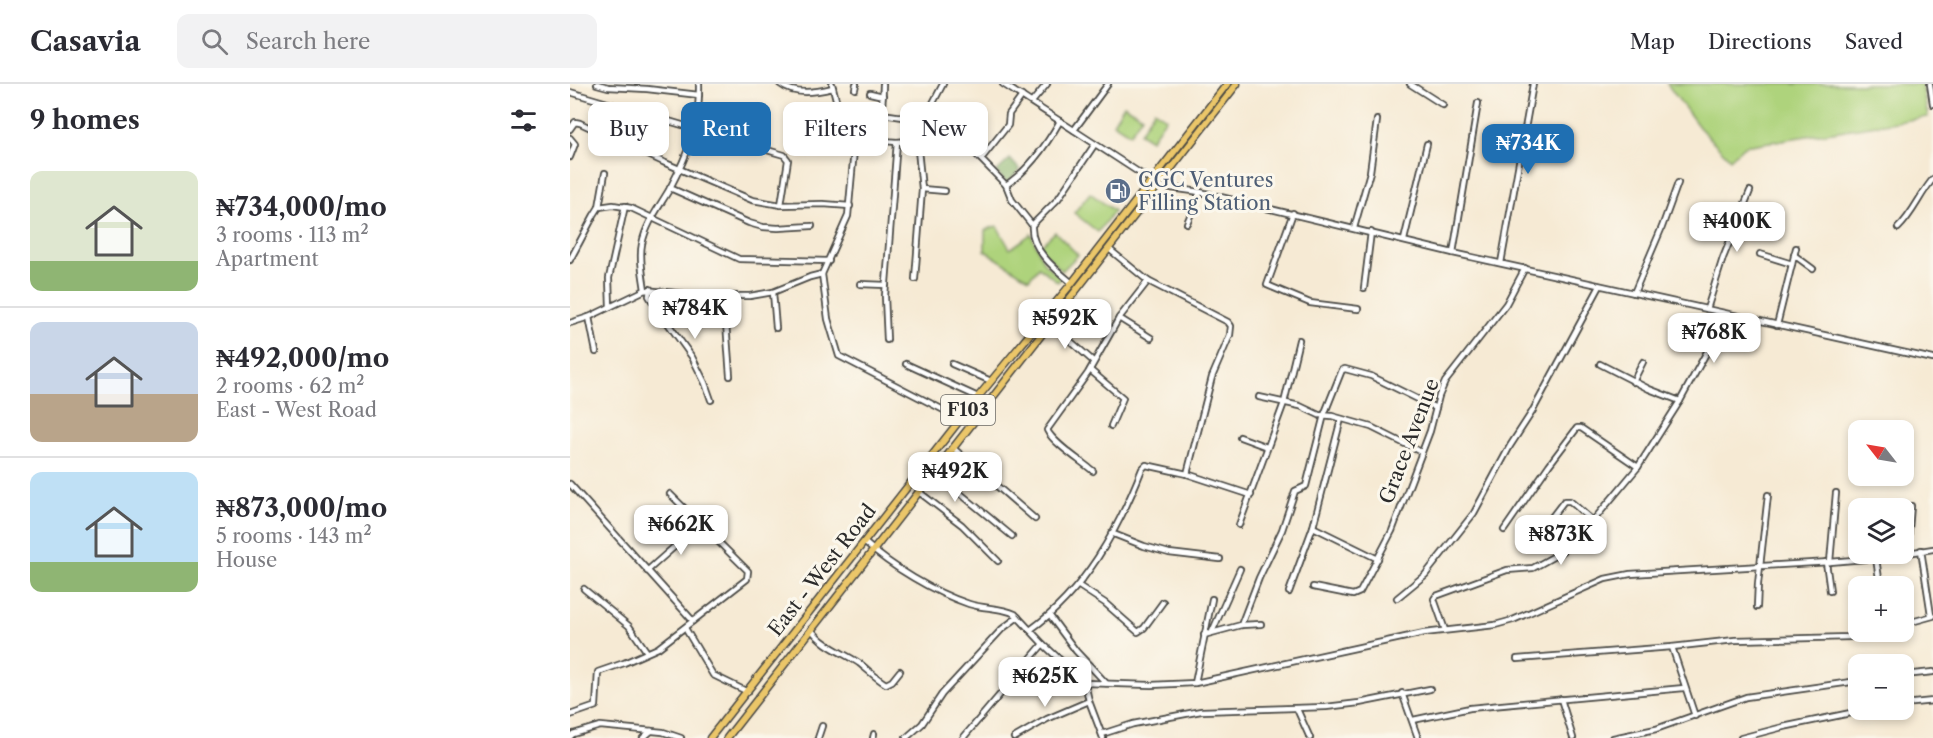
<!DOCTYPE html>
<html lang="en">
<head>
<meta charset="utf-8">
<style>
  :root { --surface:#fff; --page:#f2f2f3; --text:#2b2b33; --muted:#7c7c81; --line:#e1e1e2; --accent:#1f6fb2 }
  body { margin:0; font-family:"Libre Caslon Text",serif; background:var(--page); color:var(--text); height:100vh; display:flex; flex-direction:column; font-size:22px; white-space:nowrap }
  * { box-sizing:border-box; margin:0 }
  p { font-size:20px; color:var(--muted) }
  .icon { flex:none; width:33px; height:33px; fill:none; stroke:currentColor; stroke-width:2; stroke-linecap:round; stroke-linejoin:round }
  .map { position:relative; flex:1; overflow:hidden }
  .details { display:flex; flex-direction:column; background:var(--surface); width:570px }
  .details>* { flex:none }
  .hud { position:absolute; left:18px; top:18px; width:570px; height:54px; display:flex; gap:12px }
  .needle { width:39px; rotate:301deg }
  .controls { position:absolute; left:1278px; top:336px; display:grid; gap:12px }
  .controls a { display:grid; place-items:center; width:66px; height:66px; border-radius:12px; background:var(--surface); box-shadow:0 3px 9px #0003; font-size:30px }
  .price { position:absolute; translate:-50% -51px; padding:0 14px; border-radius:12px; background:#fff; color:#222; font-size:20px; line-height:39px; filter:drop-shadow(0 2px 3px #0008) }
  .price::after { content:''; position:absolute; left:50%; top:36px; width:18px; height:14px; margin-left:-9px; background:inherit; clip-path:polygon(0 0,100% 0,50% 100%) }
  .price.active { background:var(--accent); color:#fff }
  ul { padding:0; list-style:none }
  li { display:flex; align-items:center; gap:18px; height:150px; padding:0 30px }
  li+li { border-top:2px solid var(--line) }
  li span { display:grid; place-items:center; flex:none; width:168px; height:120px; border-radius:12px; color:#555 }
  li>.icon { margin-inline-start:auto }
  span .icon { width:72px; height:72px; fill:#fffc; stroke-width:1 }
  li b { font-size:26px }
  h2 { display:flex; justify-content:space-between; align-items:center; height:72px; padding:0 30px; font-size:26px }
  .tag { padding:0 21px; border-radius:12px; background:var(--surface); box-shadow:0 3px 9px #0003; font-size:21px; line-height:54px }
  .tag.active { background:var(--accent); color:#fff }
  header { display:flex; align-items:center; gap:36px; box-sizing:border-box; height:84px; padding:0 30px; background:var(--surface); border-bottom:2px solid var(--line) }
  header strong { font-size:28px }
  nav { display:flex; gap:33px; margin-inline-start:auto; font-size:21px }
  .search { width:420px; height:54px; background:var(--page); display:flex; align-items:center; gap:15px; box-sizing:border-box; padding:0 21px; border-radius:12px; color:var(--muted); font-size:22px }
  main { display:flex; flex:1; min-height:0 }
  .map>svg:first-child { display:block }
</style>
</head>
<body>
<header>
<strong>Casavia</strong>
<div class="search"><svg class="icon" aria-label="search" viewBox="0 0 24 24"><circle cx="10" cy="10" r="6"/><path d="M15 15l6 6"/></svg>Search here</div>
<nav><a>Map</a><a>Directions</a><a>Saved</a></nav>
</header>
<main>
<section class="details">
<h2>9 homes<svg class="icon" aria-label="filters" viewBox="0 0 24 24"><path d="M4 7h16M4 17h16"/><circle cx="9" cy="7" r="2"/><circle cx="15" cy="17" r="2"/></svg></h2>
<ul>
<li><span style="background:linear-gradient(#dfe7d0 75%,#8fb573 0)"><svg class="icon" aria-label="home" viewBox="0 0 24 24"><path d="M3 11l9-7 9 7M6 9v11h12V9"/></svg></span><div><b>₦734,000/mo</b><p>3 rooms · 113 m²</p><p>Apartment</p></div></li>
<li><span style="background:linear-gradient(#c9d6e8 60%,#b9a48a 0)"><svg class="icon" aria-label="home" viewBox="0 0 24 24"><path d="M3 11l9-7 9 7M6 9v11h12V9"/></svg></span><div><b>₦492,000/mo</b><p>2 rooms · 62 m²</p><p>East - West Road</p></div></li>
<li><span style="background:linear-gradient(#bfe0f5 75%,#8fb573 0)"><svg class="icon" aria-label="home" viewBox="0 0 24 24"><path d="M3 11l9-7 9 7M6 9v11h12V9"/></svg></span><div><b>₦873,000/mo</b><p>5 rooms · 143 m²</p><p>House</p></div></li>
</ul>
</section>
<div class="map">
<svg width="1363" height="654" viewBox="0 0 1363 654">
  <rect width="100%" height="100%" fill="#fbf7ec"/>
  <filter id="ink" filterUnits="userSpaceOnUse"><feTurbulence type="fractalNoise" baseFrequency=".0167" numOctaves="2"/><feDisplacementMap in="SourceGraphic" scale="12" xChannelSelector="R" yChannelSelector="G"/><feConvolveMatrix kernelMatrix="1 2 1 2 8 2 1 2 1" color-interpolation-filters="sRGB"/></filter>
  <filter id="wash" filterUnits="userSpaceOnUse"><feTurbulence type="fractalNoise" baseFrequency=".008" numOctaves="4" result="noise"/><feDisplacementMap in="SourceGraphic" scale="24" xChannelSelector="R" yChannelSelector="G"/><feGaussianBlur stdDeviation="1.35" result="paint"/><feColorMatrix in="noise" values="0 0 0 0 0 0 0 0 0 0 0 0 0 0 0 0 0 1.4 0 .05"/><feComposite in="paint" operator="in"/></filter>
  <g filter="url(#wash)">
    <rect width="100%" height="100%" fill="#f6ead4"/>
    <g fill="#aed37c" stroke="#6c7f54" stroke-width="1.5">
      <path d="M1097,0H1352L1358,33L1174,62L1160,75L1129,43Z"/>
      <path d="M554,21L572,32L560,50L543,39Z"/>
      <path d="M584,26L596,34L581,56L570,49Z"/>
      <path d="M520,109L544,127L528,148L504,129Z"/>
      <path d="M427,142L440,165L461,150L474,179L491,194L488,198L469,183L459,195L415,167V146Z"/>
      <path d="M485,148L508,171L492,187L469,163Z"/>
    </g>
    <path fill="#8ab56c" stroke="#5a704c" stroke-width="1.5" d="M440,75L450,86L437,99L426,88Z"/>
  </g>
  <g filter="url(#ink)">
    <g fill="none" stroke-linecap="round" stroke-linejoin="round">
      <g stroke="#494844" stroke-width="8">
        <g id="minor">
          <path d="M27,0L38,3L77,5L129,11"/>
          <path d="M210,0C225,12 246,8 263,4"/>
          <path d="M262,0L270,31V45L279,53L285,55"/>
          <path d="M313,0L312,30L354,36"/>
          <path d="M433,0L582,97"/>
          <path d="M840,0L873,21"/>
          <path d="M1360,0L1363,20"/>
          <path d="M285,5L286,0"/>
          <path d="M0,8L214,71L218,76L211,121"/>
          <path d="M300,9L313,12"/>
          <path d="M462,18L477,0"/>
          <path d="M0,45L5,38L10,39L93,78L182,116L211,121L253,120L280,122"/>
          <path d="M504,46L538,0"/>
          <path d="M0,54L5,60L0,73"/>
          <path d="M347,56L327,58L285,55L278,132L252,190L258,235L269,272L391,335"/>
          <path d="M394,58L436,101L442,116L462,141C460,165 485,185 502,199"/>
          <path d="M411,75L438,41L439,30L452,12"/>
          <path d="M436,101C459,86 477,60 490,37"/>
          <path d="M587,102L630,108L883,169L1363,275"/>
          <path d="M100,104L179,139L193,143L208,144L242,142"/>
          <path d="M352,105L375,107"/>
          <path d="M29,123L43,121L61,124L169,175L259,177"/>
          <path d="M723,129L697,201L740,219L788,225"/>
          <path d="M617,139L630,108"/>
          <path d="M462,141L488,115L525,60"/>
          <path d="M784,144L800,88L807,36"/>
          <path d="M1328,144C1343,130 1350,110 1363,95"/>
          <path d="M834,156L857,60"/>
          <path d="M539,165L578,197L658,238L661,242L660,251L642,293L617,390"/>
          <path d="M883,169L908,19"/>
          <path d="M1190,170L1222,180"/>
          <path d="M1224,171L1243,185"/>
          <path d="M0,176L24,131L29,123L35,89"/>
          <path d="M931,179L963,0"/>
          <path d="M345,195L352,105L347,56L354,36L373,0"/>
          <path d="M290,200L316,201"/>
          <path d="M794,204L801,148"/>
          <path d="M80,205L79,212L84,220L122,273L135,299L141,316"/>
          <path d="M75,206C73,191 69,174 72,160C76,140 89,123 99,106C118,70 130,41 129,0"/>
          <path d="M203,208L206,244"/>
          <path d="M1064,209L1092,143L1108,99"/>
          <path d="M154,212L160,292"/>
          <path d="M40,223L39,194L55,122"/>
          <path d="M1137,225L1153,174L1180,107"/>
          <path d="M19,233L26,268"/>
          <path d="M549,234L581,254"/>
          <path d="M0,239L19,233L75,206L135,212H180L203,208L240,193L252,190"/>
          <path d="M481,240L523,277"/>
          <path d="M1207,241L1226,164"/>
          <path d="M317,256L315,212L327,58"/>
          <path d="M336,280L408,313"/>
          <path d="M382,280L421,297"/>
          <path d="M1030,280L1079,305L1110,317"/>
          <path d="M520,286L553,314L541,342"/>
          <path d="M1063,298L1073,278"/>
          <path d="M689,313L730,322L749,331L762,332L801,343L851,368"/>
          <path d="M670,353L697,363"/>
          <path d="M383,364L465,435"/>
          <path d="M523,387C511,377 483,359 477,346L518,289L549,234L578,197"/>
          <path d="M364,388L442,452"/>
          <path d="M0,400L123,537"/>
          <path d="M349,408L392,441L428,477"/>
          <path d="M669,441L714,319L729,256"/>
          <path d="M743,443L808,475"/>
          <path d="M934,446L979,381L1007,344H1011L1068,383"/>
          <path d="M541,449L574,462L599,469L650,475"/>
          <path d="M965,455L994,417H1000L1023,437"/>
          <path d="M294,458C322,483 363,508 399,520C414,525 431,523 445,530L473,560L515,599L519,617L533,654"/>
          <path d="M1351,466L1361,531"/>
          <path d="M1337,469L1341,422"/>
          <path d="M1306,474L1310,502"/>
          <path d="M1256,478L1260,507"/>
          <path d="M1260,478L1266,409"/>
          <path d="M77,487L130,440"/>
          <path d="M509,502L535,519L568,548L574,544L593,518"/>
          <path d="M743,503L783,511L790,508L822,447L860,347L869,312L875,298L936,220L955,184"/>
          <path d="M14,505L59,542L77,568"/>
          <path d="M719,508L743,443L771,335"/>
          <path d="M827,514L855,491L904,429L940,362L962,328L1030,202"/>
          <path d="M1187,523L1188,500L1198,411"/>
          <path d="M480,532L506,567L536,599"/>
          <path d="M1334,540L1363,532"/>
          <path d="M671,541L689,494L712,446L725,407L736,402L754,331L772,286L775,285L801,292L866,324"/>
          <path d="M115,544L143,591L178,608"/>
          <path d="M241,545C253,562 272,568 289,579C298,586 306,594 316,600L322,597L330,587"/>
          <path d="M460,546C515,507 548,446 572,385L576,381L617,390L681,411"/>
          <path d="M875,546L864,515L866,512L937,486L963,484L990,469L1012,450L1068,383L1110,317L1157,231"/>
          <path d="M642,548L670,485"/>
          <path d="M634,551L671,541L691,540"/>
          <path d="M1102,563L1125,632"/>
          <path d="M947,575L1102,563L1165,556L1280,553L1310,548"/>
          <path d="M1334,591L1363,588"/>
          <path d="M515,599L581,601L625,599L854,549L925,541L943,536L1035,495L1060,490L1260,478L1306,474L1363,465"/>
          <path d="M625,599L642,515"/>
          <path d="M832,609L848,654"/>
          <path d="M991,615L1003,654"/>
          <path d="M1334,620L1363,617"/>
          <path d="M727,625L740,654"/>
          <path d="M0,631L26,622L28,588L54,579L88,564L177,495L178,487L100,410"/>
          <path d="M843,636L900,624L1114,604"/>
          <path d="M532,650L563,640L631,627L756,623L789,619L860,605"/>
          <path d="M0,653L3,650L30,642L93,648L111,654"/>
          <path d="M73,654L81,647"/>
          <path d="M248,654L252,642"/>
          <path d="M303,654L304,650"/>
          <path d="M336,654L352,640L372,610L432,545L448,533"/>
          <path d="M393,654L473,560"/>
          <path d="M444,654L477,635L519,617"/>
          <path d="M1043,654L1086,645L1176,613L1288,597"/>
          <path d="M1171,654L1213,643L1295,626"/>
        </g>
      </g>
      <g stroke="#494844" stroke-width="9">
        <g id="major">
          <path d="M140,654L408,313L502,199L657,0"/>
          <path d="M157,654L667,0"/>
        </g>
      </g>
      <use href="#minor" stroke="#fff" stroke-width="4.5"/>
      <use href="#major" stroke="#ebc669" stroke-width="6"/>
    </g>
  </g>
  <defs>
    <g id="fuel-disc" transform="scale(1.35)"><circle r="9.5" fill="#5c6f8a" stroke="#fbf7ec"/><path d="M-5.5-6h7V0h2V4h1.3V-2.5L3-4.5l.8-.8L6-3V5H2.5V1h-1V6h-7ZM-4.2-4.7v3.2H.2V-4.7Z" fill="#fff"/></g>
  </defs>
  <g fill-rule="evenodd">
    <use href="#fuel-disc" x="548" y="107"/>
  </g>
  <g text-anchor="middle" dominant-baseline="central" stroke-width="6" stroke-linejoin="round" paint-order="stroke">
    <rect fill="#fbf7ec" stroke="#696865" stroke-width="1.5" x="371" y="311" width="54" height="30" rx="4.5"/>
    <g font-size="18" font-weight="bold" fill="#2b2b2b">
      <text x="398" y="326">F103</text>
    </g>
    <g font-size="20" fill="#4e5e75" stroke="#fbf7ec" text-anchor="start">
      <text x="568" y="96">CGC Ventures<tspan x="568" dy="23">Filling Station</tspan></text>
    </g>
    <g font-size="20" fill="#2b2b2b" stroke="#fbf7ec">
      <text transform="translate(839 357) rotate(-69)">Grace Avenue</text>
      <text transform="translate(252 486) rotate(-52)">East - West Road</text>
    </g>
  </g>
</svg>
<div class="controls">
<a><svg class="needle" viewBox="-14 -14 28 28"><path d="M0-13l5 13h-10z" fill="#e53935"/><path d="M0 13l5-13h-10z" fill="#7c7c81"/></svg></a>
<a><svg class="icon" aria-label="layers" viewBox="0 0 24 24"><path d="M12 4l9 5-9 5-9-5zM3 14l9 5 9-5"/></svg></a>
<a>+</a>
<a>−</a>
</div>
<b class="price active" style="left:958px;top:91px">₦734K</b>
<b class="price" style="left:1167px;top:169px">₦400K</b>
<b class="price" style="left:125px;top:256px">₦784K</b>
<b class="price" style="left:495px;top:266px">₦592K</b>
<b class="price" style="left:1144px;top:280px">₦768K</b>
<b class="price" style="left:385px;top:419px">₦492K</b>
<b class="price" style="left:111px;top:472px">₦662K</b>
<b class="price" style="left:991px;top:482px">₦873K</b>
<b class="price" style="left:475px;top:624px">₦625K</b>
<div class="hud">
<a class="tag">Buy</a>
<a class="tag active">Rent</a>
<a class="tag">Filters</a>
<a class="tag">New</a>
</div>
</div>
</main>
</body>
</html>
